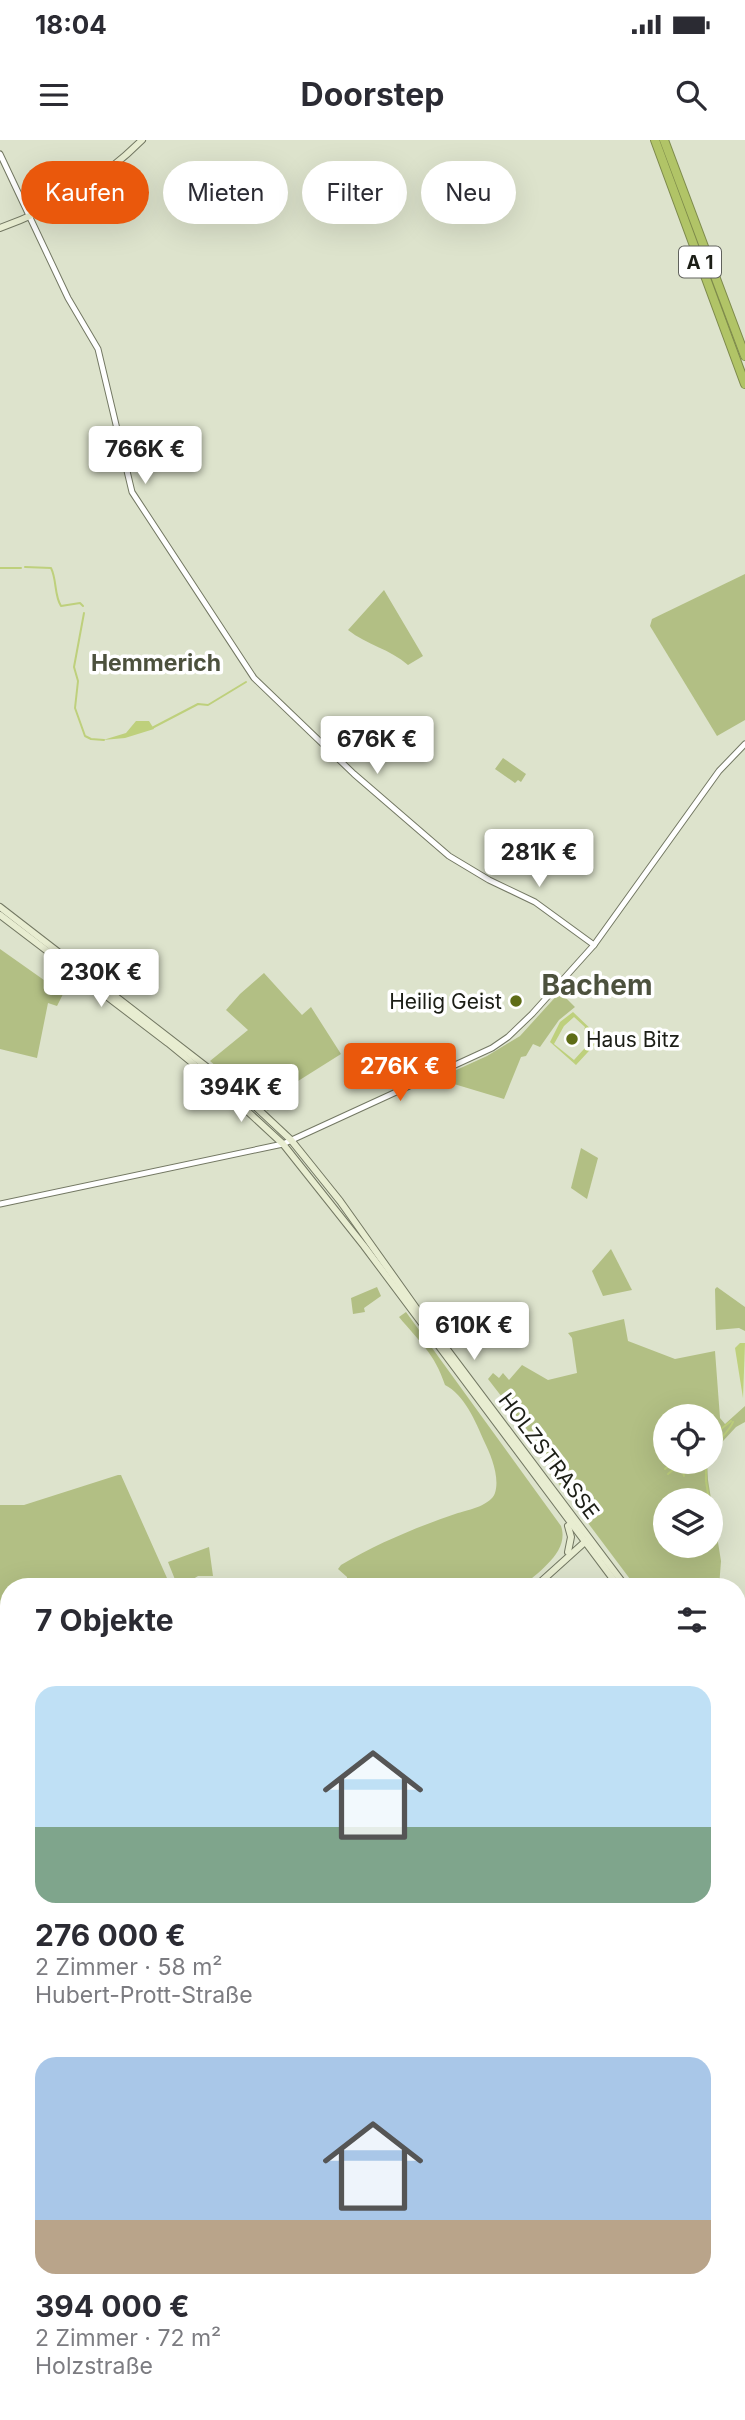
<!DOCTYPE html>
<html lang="de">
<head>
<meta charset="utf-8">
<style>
  :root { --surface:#fff; --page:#f2f2f3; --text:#2b2b33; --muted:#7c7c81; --accent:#ea580c }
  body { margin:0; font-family:Inter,sans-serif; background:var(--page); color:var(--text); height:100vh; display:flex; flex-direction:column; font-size:26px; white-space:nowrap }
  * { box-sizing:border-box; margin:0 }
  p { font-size:23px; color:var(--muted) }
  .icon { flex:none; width:38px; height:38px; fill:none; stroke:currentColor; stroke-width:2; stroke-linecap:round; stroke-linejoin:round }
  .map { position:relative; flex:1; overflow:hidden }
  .details { position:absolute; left:0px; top:1438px; width:746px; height:842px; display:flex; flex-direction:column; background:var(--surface); border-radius:28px 28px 0 0; box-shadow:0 7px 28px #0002 }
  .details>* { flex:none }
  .top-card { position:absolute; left:21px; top:21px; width:704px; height:63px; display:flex; gap:14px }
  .tools { position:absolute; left:653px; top:1264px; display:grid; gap:14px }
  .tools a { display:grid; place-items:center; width:70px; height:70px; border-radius:50%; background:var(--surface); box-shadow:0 7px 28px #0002; font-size:35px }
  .price { position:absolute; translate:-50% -60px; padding:0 16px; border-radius:7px; background:#fff; color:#222; font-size:23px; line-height:46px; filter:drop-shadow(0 2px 4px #0008) }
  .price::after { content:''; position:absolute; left:50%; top:42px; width:21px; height:16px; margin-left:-10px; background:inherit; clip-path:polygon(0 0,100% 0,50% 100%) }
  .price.on { background:var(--accent); color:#fff }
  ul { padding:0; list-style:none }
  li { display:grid; align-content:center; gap:14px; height:371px; padding:0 35px }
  li span { display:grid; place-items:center; height:217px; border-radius:21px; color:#555 }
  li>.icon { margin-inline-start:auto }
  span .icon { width:126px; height:126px; fill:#fffc; stroke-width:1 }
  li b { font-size:30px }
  h2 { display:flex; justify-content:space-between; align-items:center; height:84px; padding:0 35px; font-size:30px }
  .pill { padding:0 24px; border-radius:32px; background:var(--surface); box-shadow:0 7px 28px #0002; font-size:24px; line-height:63px }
  .pill.on { background:var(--accent); color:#fff }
  .status { display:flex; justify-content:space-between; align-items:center; height:49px; padding:0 35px; background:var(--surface); direction:ltr }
  .status svg { height:19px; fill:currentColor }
  header { display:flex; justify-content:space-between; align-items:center; height:91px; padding:0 35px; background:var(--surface); font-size:32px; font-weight:700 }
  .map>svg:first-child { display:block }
</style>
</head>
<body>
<div class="status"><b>18:04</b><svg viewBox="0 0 49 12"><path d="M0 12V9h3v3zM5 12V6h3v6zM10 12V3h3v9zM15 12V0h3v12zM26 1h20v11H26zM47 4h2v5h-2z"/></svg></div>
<header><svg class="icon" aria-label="menu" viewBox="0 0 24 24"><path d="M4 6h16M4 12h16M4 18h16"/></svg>Doorstep<svg class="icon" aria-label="search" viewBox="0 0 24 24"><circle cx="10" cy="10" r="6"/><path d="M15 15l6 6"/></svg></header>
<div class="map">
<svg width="745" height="2280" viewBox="0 0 745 2280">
  <rect width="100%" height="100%" fill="#dde3cc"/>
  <g fill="#b2bf84" fill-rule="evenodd">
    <path d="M745,434V580L717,596L650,486L652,479Z"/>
    <path d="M384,450L423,516L408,525C390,509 367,505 348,490Z"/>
    <path d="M503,618L526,634L521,642L518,640L515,643L495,629Z"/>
    <path d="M0,809L51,845L50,851L63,854L57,866L48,863L37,918L0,909Z"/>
    <path d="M264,833L302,875L311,867L341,914L279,953L268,971L210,921L248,890L226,870L240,854Z"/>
    <path d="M560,852L575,867L559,880L540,907L533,904L526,916L521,917L504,959L444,941L443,936L487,916L520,896Z"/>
    <path d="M581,1008L598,1018L587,1059L571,1048Z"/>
    <path d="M611,1109L632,1150L603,1156L592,1131Z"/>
    <path d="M377,1147L381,1156L364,1168L365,1172L353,1174L351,1158Z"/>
    <path d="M717,1147L745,1167V1191L739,1188L716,1190L715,1149Z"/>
    <path d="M406,1172L561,1386C570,1412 538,1432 522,1447H341L347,1442V1437L338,1429L341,1425C378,1403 417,1387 458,1373C469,1370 491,1365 495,1353C500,1337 491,1315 484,1301C476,1282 464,1254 445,1245C435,1214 419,1201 399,1177Z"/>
    <path d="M624,1179L628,1201L675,1219L715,1211L720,1278L725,1284L745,1266V1282L736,1287L711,1314L710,1276H665V1321H707L708,1340L721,1421L719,1447H636L555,1339V1335L570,1325L559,1331L488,1239L493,1233L499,1238L503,1233L509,1240L522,1225L548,1240L577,1233L572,1198L568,1193ZM665,1360H710V1405H665Z"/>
    <path d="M118,1335H121L171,1447H9V1567L0,1566V1365H24Z"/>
    <path d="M209,1407L213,1436H198L190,1441L191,1447H194H178L168,1422Z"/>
    <path d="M745,1497V1597L737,1584V1503L742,1502Z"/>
    <path d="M737,1624L745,1638V1955L737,1953Z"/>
    <path d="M9,1645V1769L0,1763V1649Z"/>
    <path d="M0,1767L9,1773V1935L0,1908Z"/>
    <path d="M737,1968L745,1970V2280H644L650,2272H737Z"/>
    <path d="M9,2193V2241L0,2259V2196Z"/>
    <path d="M52,2272H260L262,2280H45L47,2273Z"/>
  </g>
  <g fill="#bed07c" fill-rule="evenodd">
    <path d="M136,581H149L154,589L125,598L103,600L126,593Z"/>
    <path d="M573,872L597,895L599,900L576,925L550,902L560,882ZM574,877L585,887L584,890L593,899L574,920L554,904L564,886Z"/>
    <path d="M740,1203H745L743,1258L735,1208Z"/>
  </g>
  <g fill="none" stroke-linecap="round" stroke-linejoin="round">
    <g stroke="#bed07c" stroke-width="2">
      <path d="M25,427L51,428C57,440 54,455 61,466L80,463L83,466"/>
      <path d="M0,428H21"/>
      <path d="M84,473L74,527L78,541L75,568L85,596L91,599L104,600"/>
      <path d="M152,588L198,564L208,565L246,542"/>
      <path d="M710,1298L731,1281"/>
      <path d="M710,1311C717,1301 730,1291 733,1282"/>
      <path d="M696,1321L697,1325"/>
      <path d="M706,1321V1341L709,1360"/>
      <path d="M665,1329L674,1321"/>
      <path d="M668,1334L681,1323L684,1336"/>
      <path d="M710,1367L711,1371"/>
    </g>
    <g stroke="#737863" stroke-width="7">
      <g id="tertiary">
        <path d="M0,14L68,158L98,209L132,352L254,538L354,634L449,716L489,740L535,762L594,805"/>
        <path d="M0,1064L283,1004L492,908L508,897L532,874L594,805L719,631L745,604"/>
      </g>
    </g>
    <g stroke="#737863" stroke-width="8">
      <g id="secondary">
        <path d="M0,88C53,69 102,40 142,0"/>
        <path d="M0,767L243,955L291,1000L340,1061L419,1172L626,1447"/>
        <path d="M0,775L168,903L218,944L283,1004L364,1106L619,1447"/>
        <path d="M568,1386L571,1397L568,1412"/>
        <path d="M535,1447L586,1401"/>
        <path d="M737,1600L745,1613"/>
        <path d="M0,1644L9,1640"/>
        <path d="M0,1924L9,1949"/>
        <path d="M9,2098V2111"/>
        <path d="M0,2269L9,2255"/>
        <path d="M0,2277L1,2280"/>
      </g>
    </g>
    <g stroke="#7d8a4b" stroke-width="10">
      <g id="motorway">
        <path d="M655,0L745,244"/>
        <path d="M664,0L745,216"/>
      </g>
    </g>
    <use href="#tertiary" stroke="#fff" stroke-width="5"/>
    <use href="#secondary" stroke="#e8edd1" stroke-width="6"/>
    <use href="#motorway" stroke="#b1c467" stroke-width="8"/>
    <g stroke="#393b31" stroke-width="2" stroke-dasharray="9 9" stroke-linecap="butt">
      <path d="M0,1812L9,1828"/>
      <path d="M313,2272L326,2280"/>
      <path d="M601,2280L603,2272"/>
    </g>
  </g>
  <g fill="#5e6c16" stroke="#fff" stroke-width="2.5">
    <circle cx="516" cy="861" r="7"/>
    <circle cx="572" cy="899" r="7"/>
  </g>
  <g text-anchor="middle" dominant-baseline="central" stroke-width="7" stroke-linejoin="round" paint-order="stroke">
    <rect fill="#fff" stroke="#60625c" stroke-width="2" x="679" y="106.5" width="42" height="31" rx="5"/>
    <g font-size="19" font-weight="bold" fill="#1c1e16">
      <text x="700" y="122">A 1</text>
    </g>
    <g font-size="21" fill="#1c1e16" stroke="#fff" text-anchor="end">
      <text x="502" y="861">Heilig Geist</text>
      <text x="586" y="899" text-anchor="start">Haus Bitz</text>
    </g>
    <g font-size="21" fill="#1c1e16" stroke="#fff">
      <text transform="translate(549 1316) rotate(53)">HOLZSTRASSE</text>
    </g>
    <g font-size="23" font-weight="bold" fill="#4c513d" stroke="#fff">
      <text x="156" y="523">Hemmerich</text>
    </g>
    <g font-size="28" font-weight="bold" fill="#4c513d" stroke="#fff">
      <text x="597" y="845">Bachem</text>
    </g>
  </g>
</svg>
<div class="tools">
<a><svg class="icon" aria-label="locate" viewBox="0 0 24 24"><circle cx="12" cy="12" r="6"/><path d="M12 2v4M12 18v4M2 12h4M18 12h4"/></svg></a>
<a><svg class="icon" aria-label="layers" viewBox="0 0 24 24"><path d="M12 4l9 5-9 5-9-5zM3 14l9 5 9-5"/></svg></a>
</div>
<b class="price" style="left:145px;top:346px">766K €</b>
<b class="price" style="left:377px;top:636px">676K €</b>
<b class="price" style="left:539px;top:749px">281K €</b>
<b class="price" style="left:101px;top:869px">230K €</b>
<b class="price on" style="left:400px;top:963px">276K €</b>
<b class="price" style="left:241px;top:984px">394K €</b>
<b class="price" style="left:474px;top:1222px">610K €</b>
<div class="top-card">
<a class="pill on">Kaufen</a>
<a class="pill">Mieten</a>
<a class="pill">Filter</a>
<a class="pill">Neu</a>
</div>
<section class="details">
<h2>7 Objekte<svg class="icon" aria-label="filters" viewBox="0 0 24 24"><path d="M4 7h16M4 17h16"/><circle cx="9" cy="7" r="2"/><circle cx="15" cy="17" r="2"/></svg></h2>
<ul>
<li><span style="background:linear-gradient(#bfe0f5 65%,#7fa58c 0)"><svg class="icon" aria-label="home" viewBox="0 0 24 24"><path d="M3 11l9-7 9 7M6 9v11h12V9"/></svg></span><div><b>276 000 €</b><p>2 Zimmer · 58 m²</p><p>Hubert-Prott-Straße</p></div></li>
<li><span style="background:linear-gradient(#a9c7e8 75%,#b9a48a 0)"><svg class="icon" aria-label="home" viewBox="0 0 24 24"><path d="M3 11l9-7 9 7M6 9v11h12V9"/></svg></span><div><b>394 000 €</b><p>2 Zimmer · 72 m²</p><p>Holzstraße</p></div></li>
</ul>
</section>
</div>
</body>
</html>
